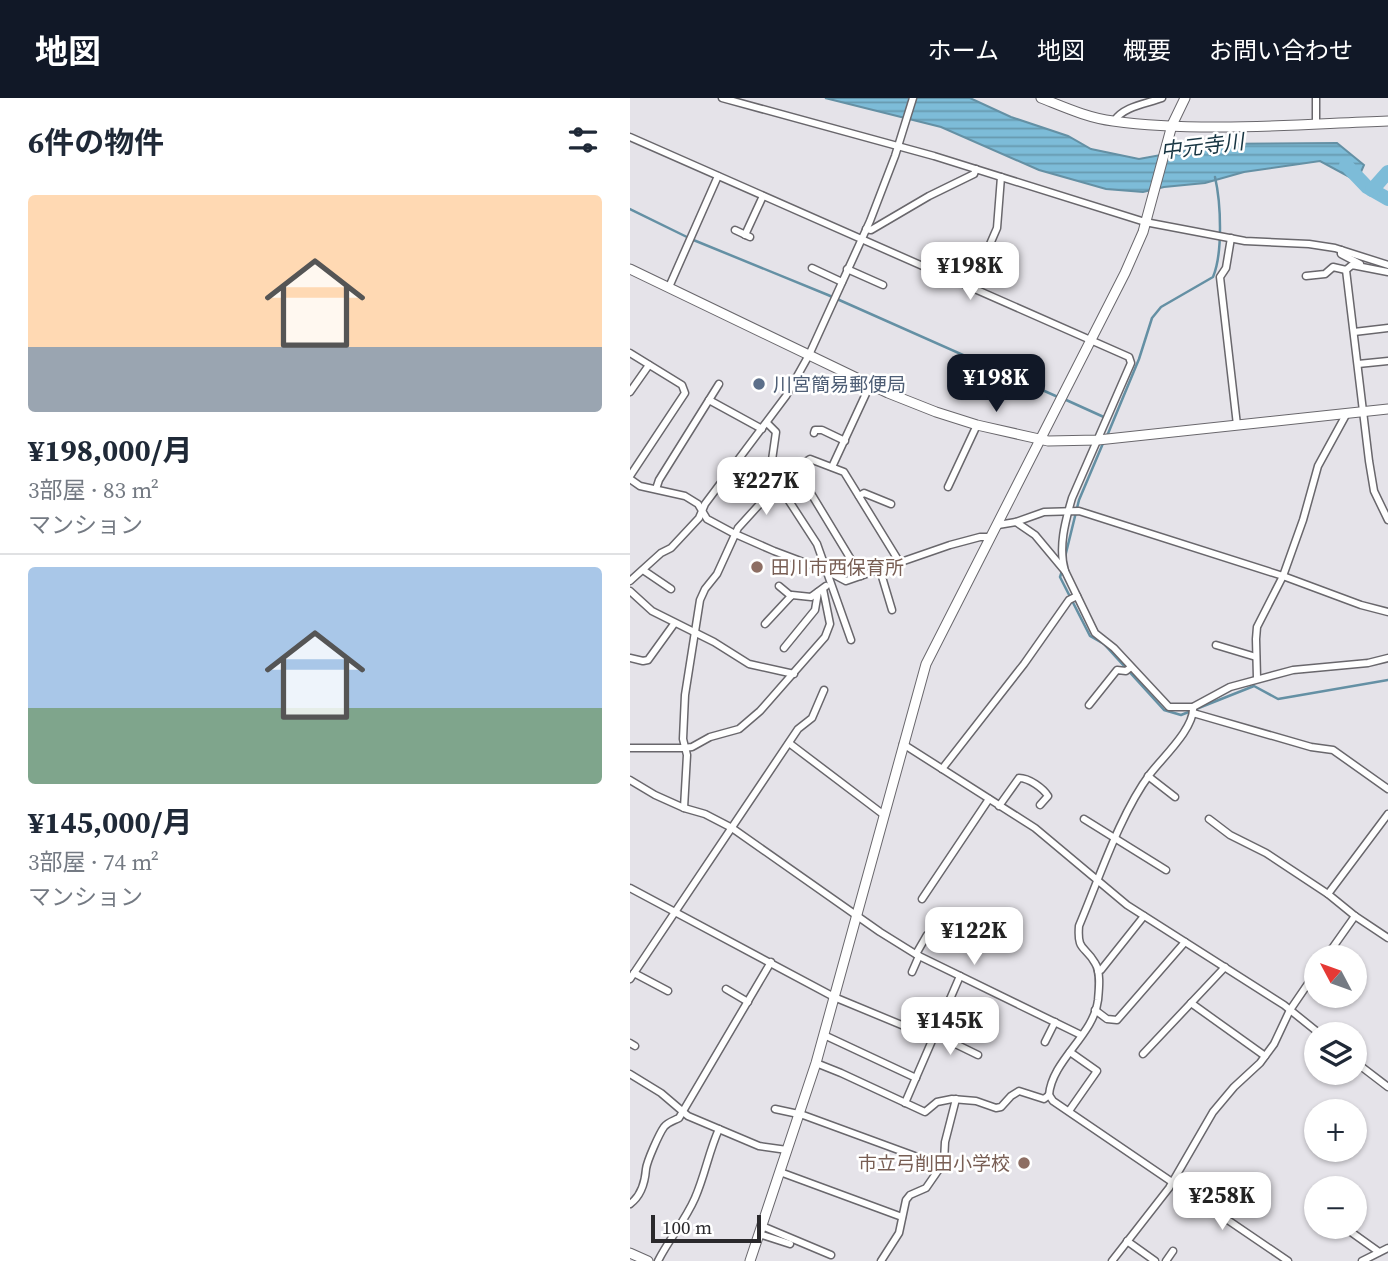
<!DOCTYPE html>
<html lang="ja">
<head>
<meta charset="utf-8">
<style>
  :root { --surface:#fff; --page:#f2f2f3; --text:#1f2937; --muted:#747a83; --line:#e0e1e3; --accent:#111827 }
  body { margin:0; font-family:"Source Serif 4","Noto Sans JP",serif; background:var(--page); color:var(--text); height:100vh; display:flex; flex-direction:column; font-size:26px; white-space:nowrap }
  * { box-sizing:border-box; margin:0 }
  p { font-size:23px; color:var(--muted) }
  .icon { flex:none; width:38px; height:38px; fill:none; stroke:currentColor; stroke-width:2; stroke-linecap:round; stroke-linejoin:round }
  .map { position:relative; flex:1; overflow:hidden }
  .sheet { display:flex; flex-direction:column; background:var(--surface); width:630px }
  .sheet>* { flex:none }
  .needle { width:46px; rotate:311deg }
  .buttons { position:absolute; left:674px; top:847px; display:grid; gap:14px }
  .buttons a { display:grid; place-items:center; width:63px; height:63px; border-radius:50%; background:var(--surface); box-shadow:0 2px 5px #0004; font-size:35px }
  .scale { position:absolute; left:21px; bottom:18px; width:110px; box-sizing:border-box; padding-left:7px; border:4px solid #2a292c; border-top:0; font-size:19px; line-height:24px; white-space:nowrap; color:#2a292c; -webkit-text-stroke:5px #fff; paint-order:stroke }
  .price { position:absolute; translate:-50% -60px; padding:0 16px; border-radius:14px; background:#fff; color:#222; font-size:23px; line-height:46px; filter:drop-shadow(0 2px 4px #0008) }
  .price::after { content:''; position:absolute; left:50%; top:42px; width:21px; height:16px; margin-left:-10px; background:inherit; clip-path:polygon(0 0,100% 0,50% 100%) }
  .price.active { background:var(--accent); color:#fff }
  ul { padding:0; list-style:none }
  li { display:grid; align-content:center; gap:14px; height:371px; padding:0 28px }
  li+li { border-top:2px solid var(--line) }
  li span { display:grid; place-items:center; height:217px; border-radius:7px; color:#555 }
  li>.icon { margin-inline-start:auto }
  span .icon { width:126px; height:126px; fill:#fffc; stroke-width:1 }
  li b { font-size:30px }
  h2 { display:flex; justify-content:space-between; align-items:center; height:84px; padding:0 28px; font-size:30px }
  header { display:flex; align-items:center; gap:42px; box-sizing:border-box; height:98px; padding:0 35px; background:var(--accent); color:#fff }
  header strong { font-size:33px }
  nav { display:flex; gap:38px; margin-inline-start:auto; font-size:24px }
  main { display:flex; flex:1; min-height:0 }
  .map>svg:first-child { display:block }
</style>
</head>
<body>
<header>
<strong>地図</strong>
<nav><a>ホーム</a><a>地図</a><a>概要</a><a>お問い合わせ</a></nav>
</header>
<main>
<section class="sheet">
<h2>6件の物件<svg class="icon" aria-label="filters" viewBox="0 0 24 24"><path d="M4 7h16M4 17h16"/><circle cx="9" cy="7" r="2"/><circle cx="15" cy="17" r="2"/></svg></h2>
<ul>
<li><span style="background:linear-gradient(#ffd9b3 70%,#9aa5b1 0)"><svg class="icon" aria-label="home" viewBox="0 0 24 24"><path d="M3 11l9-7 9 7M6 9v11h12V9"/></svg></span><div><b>¥198,000/月</b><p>3部屋 · 83 m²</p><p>マンション</p></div></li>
<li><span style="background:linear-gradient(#a9c7e8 65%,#7fa58c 0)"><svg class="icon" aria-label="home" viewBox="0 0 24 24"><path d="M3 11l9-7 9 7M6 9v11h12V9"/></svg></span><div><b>¥145,000/月</b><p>3部屋 · 74 m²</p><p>マンション</p></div></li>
</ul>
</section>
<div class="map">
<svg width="758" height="1163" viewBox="0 0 758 1163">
  <defs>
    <pattern id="water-rules" width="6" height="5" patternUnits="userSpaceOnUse" patternTransform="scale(1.75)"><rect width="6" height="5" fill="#7dbcd8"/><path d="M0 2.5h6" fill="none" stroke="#6799af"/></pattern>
  </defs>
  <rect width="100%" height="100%" fill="#e5e3e9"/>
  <path fill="url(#water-rules)" stroke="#6490a4" stroke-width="2" d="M195,0H340L381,19L438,38L461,51L509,61L558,52L565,57L571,46L707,45L734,67L727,83L690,63L614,74L575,85L534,89L513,94L476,91L409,72L311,29Z"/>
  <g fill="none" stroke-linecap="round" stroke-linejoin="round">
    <g stroke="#6490a4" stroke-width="2.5">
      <path d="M0,111L61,141L198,197L428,299"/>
      <path d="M434,301L476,320"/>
      <path d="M477,338L509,261L522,220L531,209L583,179C593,155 591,105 585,79"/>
      <path d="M435,459L449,402L474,343"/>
      <path d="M432,473L430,479L460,538L474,546L534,612L551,617L624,588L648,601L758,582"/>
    </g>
    <g stroke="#7dbcd8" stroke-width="14">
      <path d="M716,67L737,89L758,101"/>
      <path d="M742,92L758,74"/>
    </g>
    <g stroke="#69676c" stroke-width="9">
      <g id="street">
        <path d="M92,0L304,58L515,124L615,143L679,146L705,150L758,167"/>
        <path d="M686,0V25"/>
        <path d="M484,23C494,8 516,6 532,0"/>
        <path d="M0,39L499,259L501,265L442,400C435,424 428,450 435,473"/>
        <path d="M236,131L241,132L299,98L344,76L346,71"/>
        <path d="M105,132L120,139"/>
        <path d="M115,137L133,98"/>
        <path d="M601,140L596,170L590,179L607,327"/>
        <path d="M711,152V156L730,166"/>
        <path d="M182,170L212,184"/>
        <path d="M217,171L253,187"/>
        <path d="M758,174L722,167L716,172L739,363L744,393L758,422"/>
        <path d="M676,178L695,176L703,169L716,172"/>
        <path d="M39,189L88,78"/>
        <path d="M341,190L367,130L371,79"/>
        <path d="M724,234L758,230"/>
        <path d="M0,255L52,287L55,295L0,378"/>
        <path d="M728,266L758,263"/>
        <path d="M0,294L19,267"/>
        <path d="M79,302L132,331"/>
        <path d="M137,325L146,334L142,362L148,386L187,446L221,542"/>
        <path d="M184,335L185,332H192L215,343"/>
        <path d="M202,369L240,287"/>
        <path d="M0,381L10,388L55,398L68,406L77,421L103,435L144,453L197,473L216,483L320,447L350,439H361"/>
        <path d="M318,389L347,327"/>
        <path d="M26,391L29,382L89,286"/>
        <path d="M229,398L234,395L261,406"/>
        <path d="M386,424L405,437L435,473L465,535L484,550L539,609H563L600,589L663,572L738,565L758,560"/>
        <path d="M368,427L386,424L414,414L449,413L653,478L731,507L758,514"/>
        <path d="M13,472L41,491"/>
        <path d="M250,472L262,512"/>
        <path d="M231,478L168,374L169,368L180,361L214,374L270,465"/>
        <path d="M0,483L31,455L41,450L69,420L75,406L156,298L179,257L240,123L265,58L283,0"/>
        <path d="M149,488L161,498"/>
        <path d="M0,493L22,513L84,544L119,566L164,576"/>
        <path d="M135,526L162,497L181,499L196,488"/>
        <path d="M586,547L626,559"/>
        <path d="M154,550L185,512L188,494"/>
        <path d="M0,560L13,563L18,562L44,526"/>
        <path d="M627,580L626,541L627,529L653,478L673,422L688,368L717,315"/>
        <path d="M459,607L487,572L496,573L501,569"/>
        <path d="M563,615L681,649L703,652L758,691"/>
        <path d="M159,645L254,717"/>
        <path d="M273,646L405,730L497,807L654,907L690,936"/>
        <path d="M0,650H54L62,649L80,639L109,631L130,613L195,539L200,526L193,491"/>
        <path d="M312,671L394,566L439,502L447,498"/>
        <path d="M518,678L545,699"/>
        <path d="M0,682L25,697L54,710L75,716L102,730L250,834L287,857L451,937"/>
        <path d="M369,708L389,680C399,680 413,690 418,698L410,707"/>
        <path d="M54,710L57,657L53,641L55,597L70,502L75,491L87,476L108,430L148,386"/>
        <path d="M758,716L698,796L725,818L758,840"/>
        <path d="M454,721L536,772"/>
        <path d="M579,721L600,737L636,755L698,796"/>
        <path d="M0,790L204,899L303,940"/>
        <path d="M292,801L359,701"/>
        <path d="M286,856L297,837"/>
        <path d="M696,859L725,818"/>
        <path d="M468,873L471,872L514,818"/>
        <path d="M282,874L289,858"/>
        <path d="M4,875L38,893"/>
        <path d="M0,881L168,631L182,620L194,592"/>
        <path d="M96,891L118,904"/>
        <path d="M320,901L353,917"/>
        <path d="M561,905L635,958"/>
        <path d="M465,912L477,921L487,922L555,844"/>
        <path d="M305,936L348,957"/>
        <path d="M194,937L286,980"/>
        <path d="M415,944L425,924"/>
        <path d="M0,945L5,948"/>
        <path d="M513,956L595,869"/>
        <path d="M724,963L758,989"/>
        <path d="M186,965L211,975L295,1014L307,1004L322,1001L346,1003L366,1010L371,1009L381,998L389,993L414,1001L419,997"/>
        <path d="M0,976L31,995L58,1018L129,1048L157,1052"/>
        <path d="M419,997C422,962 464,937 468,902C469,891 471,874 465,865C455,847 447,854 449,828C469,781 490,716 520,676C532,660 565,630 563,609"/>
        <path d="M419,997L423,1003L658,1163"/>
        <path d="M275,1005L330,878"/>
        <path d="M145,1011L173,1017L312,1068"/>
        <path d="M439,1013L467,973L440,954"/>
        <path d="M150,1074L272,1119"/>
        <path d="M0,1106C11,1098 15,1084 16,1071C17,1063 29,1036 34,1029C38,1024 43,1023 49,1020L141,864"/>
        <path d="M684,1106L686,1108"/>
        <path d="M132,1128L201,1157"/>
        <path d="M714,1129L749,1154"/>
        <path d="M129,1136L160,1146"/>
        <path d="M497,1143L525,1163"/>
        <path d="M28,1163C39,1141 55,1123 65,1100C75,1077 79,1053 89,1031"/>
        <path d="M251,1163L269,1135L276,1102L280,1097L296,1090L314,1064L315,1044L326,1001"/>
        <path d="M482,1163L539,1090L583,1014L604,989L630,965L644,946L660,912L686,874"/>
        <path d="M536,1163L543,1153"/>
        <path d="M732,1163L758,1150"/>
      </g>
    </g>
    <g stroke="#69676c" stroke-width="11">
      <g id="secondary">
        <path d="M411,0C434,9 458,20 483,23C570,35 669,26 758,23"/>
        <path d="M0,171L258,295L306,314L347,327L418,343L468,342L758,311"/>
        <path d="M0,1155L18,1163"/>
        <path d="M120,1163L186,965L296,566L495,175L513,134L542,27L555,0"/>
      </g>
    </g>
    <use href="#street" stroke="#fff" stroke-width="6"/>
    <use href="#secondary" stroke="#fff" stroke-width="9"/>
  </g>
  <circle fill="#5c6f8a" stroke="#fff" stroke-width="2.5" cx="129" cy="286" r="7"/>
  <g fill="#8d6e63" stroke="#fff" stroke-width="2.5">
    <circle cx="127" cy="469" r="7"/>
    <circle cx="394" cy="1065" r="7"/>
  </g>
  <g text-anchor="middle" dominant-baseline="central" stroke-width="5" stroke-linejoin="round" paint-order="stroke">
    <g font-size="19" fill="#4e5e75" stroke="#fff" text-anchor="start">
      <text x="143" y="286">川宮簡易郵便局</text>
    </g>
    <g font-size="19" fill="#785e54" stroke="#fff" text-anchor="start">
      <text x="141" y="469">田川市西保育所</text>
      <text x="380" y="1065" text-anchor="end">市立弓削田小学校</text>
    </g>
    <g font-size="21" font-style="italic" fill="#173542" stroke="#fff">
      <text transform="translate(572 48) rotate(-7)">中元寺川</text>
    </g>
  </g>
</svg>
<div class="buttons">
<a><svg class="needle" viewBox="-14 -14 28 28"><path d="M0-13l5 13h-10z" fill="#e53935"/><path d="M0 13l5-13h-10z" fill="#747a83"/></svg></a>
<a><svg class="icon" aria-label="layers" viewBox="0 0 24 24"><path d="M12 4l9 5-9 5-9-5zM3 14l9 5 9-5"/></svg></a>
<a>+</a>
<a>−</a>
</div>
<div class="scale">100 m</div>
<b class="price" style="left:340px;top:204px">¥198K</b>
<b class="price active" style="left:366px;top:316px">¥198K</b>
<b class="price" style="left:136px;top:419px">¥227K</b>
<b class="price" style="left:344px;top:869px">¥122K</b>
<b class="price" style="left:320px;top:959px">¥145K</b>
<b class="price" style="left:592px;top:1134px">¥258K</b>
</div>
</main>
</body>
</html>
